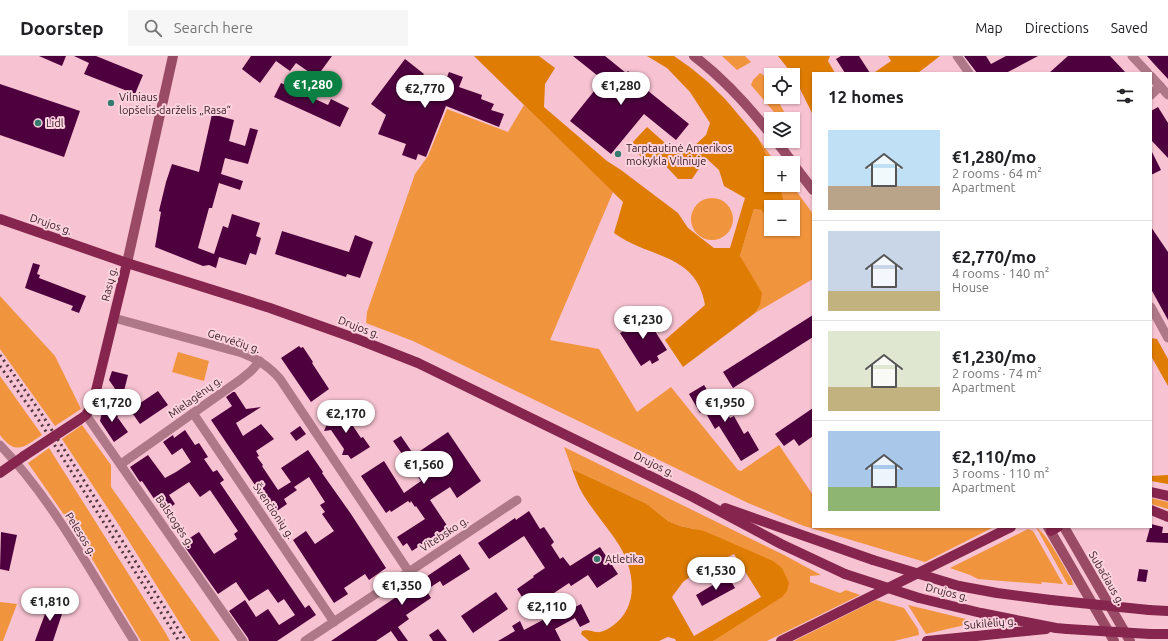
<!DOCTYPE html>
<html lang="en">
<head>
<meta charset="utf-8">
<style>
  :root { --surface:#fff; --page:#f6f6f6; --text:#202124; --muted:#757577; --line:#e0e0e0; --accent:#0b8043 }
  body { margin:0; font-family:Ubuntu,sans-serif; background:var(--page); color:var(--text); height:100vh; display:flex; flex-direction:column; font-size:15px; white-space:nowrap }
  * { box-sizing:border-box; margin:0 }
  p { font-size:13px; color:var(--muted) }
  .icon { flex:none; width:22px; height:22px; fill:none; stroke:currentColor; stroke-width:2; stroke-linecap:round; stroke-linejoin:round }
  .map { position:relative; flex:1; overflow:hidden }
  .sheet { position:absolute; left:812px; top:16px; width:340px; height:456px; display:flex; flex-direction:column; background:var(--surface); border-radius:0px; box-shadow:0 1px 3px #0004 }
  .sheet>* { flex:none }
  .tools { position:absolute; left:764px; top:12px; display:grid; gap:8px }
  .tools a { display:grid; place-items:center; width:36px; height:36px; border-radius:0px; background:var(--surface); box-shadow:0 1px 3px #0004; font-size:20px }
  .price { position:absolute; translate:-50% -34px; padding:0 9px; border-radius:14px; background:#fff; color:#222; font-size:13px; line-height:26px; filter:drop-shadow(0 1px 2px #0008) }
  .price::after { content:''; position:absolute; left:50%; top:24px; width:12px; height:9px; margin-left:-6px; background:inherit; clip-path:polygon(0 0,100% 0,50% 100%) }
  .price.selected { background:var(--accent); color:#fff }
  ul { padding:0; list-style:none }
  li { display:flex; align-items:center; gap:12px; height:100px; padding:0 16px }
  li+li { border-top:1px solid var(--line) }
  li span { display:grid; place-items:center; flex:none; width:112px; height:80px; border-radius:0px; color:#555 }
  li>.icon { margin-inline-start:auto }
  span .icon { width:48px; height:48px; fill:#fffc; stroke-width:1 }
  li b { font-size:17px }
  h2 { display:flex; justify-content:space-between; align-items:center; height:48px; padding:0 16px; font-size:17px }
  header { display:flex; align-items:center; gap:24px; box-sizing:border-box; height:56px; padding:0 20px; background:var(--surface); border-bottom:1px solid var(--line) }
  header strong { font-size:19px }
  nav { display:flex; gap:22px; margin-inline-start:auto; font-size:14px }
  .search { width:280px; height:36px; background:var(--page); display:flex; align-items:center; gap:10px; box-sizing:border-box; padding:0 14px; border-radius:0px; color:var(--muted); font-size:15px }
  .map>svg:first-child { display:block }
</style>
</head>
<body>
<header>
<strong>Doorstep</strong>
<div class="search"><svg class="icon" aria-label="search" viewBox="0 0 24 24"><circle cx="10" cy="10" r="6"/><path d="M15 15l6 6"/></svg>Search here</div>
<nav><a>Map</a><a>Directions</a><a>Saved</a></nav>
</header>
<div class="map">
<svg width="1168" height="585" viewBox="0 0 1168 585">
  <rect width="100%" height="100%" fill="#f7c2d1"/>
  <g fill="#f1943e">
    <path d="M722,0H745L751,6L737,14Z"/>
    <path d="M760,17C769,22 771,31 771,41H776L788,63H780L751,29L753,24Z"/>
    <path d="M524,49L613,136L550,284L599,293L637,356L671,331L738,414L741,415L779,389L813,439V471H994L925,506L804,470L748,447L413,285L366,267L367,256L415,118L428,100L447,53L508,76Z"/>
    <path d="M758,82L776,107H771V108Z"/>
    <path d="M780,129H792L813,158V223L755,257L760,249L740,200L754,153L761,154L771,167V173H793V151H785Z"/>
    <circle cx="712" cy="163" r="21"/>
    <path d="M0,240L55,300L81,353L55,370L0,293Z"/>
    <path d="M178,296L209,305L204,325L172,316Z"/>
    <path d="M0,320L42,379C24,391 16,400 0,379Z"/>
    <path d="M82,369L111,409V431L220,585H191L117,466L62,383Z"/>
    <path d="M564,391L784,499L821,519L810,520V526L840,537L846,534L860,539L767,585H713L789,527L695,473L680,470L668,465L647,448L572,413Z"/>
    <path d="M49,392L165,576L170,585H141L76,476L28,407Z"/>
    <path d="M1151,442L1168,446V453L1151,448Z"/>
    <path d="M1036,471C1049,480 1063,510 1072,524L1073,529H1068Z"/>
    <path d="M1028,473L1033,475L1063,528L1042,526L1041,528L978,523L970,519L950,512Z"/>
    <path d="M876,544L904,552L918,573L919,579L894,585H794Z"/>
    <path d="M0,546L17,548L3,585H0Z"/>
    <path d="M908,549L970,564L971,566L969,568L926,578Z"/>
  </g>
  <g fill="#de7c03" fill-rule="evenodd">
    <path d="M474,0H539L555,12L545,28L544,51L607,105L621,114L678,157L688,172L714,192H730L745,142L724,130L719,114L706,102L692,123H678L663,107L642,102L631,88L647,71L672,93H691L706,79L710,67L690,36L667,12L647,0H674L691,12L708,26L726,44L758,82L771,108V129H780L785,151H771V167L761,154L754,153L740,200L762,237L760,249L755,257L683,311L665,284L705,249C697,197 647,202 614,177L623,146Z"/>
    <path d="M778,0H830L828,5L835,17H813V59L793,19Z"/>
    <path d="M888,0H940L918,17H876L875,16L891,5Z"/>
    <path d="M1151,282L1157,283L1168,303V330L1151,300Z"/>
    <path d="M572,413L647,448L668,465L680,470L704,475L773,505L782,512L789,527L787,535L782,541L713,585H676L675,583L668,581L659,585H589L581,578L582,575C588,573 592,576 597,576C601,577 608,573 611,571C640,552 635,515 619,489C607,470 591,453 580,433C577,427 575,420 572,413ZM734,498L761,541L694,580L672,541L683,526L698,515Z"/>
    <path d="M1168,419V428L1151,425V420Z"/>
  </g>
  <g fill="#4e003e">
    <path d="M39,0H66L62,10Z"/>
    <path d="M74,0H96L143,19L135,38L84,18L89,7Z"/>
    <path d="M251,0H332L310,30L303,24L309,16L296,7L290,15L276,5L260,27L242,13Z"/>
    <path d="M573,0H605L626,17L628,15L648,32L647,34L689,68L676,84L644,58L611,98L570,65L603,24Z"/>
    <path d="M841,0H859L870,17H845L836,3Z"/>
    <path d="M964,0H986L991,8L1006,0H1038L1006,17H977Z"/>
    <path d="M1068,0H1110L1126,17H1049Z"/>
    <path d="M1147,0H1168V23L1155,9Z"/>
    <path d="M405,3L424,18L415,30L440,39L449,16L463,21L459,31L482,39L481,43L494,48L491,54L504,58L499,71L446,50L426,101L418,98L416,104L402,99L406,88L378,78L386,59L371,48Z"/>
    <path d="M281,27L328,49L331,43L349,52L340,71L274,41Z"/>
    <path d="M0,28L80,55L64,101L0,79Z"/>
    <path d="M1158,51L1168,67V102L1151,84V55Z"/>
    <path d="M212,58L234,64L229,85L245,90L250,72L258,74L248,108L225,102L221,118L243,125L240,134L219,127L212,152H209L198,192L214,198L223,170L228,172L232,158L260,167L256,180L261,182L256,199L250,197L246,209L219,201L216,212L209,209L203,210L155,191L161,156L159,155L166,126L172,108L199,116Z"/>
    <path d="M1151,94L1161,114L1151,119Z"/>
    <path d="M1151,171L1168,196V264L1151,233Z"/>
    <path d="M282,175L349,196L355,179L373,186L360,222L347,218L346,221L275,198Z"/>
    <path d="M33,207L40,209L37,218L40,219L39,222L86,240L79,257L71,254L73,250L25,232Z"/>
    <path d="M636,257L640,265L646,261L667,294L657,300L659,304L652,308L650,304L641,310L620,277L629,272L625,264Z"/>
    <path d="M813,259V281L733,332L723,316Z"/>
    <path d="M299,290L301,292L303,291L313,306L312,307L329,333L311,346L281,302Z"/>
    <path d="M112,315L128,319L122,343L109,324Z"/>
    <path d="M704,329L715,346L719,344L730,362L734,360L744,378L748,375L759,394L741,405L719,370L715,373L704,354L700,357L689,338Z"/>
    <path d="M158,335L168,349L140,368L130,354Z"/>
    <path d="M233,336H235L246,353L261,351L236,367L243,380L261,368L274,383L256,395L259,400L257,401L263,409L262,410L278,434L291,426L281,412L308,394L323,416L322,417L351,458L386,512L369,524L365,518L344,532L348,538L334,547L293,484L306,475L315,488L334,475L322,458L325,456L320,449L325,446L309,421L294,431L297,434L284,443L287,448L274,457L211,364L232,350L226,341Z"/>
    <path d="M105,342L118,361L117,363L118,362L128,376L114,386L100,365Z"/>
    <path d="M344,352L351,362L349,364L361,382L363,381L370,391L351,403L348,399H342L344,393L331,374L324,375L327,368L325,365Z"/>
    <path d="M813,352V380L799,390L794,383L784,390L775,378Z"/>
    <path d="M300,370L306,378L296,385L290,377Z"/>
    <path d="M185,374L195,389L199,387L208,401L204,403L213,416L217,414L224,424L220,427L305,552L309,549L316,559L277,585H249L248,582L229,555L245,544L256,561L268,553L279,569L295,559L284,543L278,547L268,533L249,545L236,526L218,538L182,487L199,476L214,498L237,483L234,478L238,475L210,434L200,441L189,426L169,439L175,448L163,456L142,425L140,426L130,411L148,399L165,422L176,416L191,406L182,392L172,399L163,386L173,379L174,382Z"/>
    <path d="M448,376L481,425L457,442L450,431L430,444L448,471L412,495L407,487L403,490L397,481L425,463L416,450L415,451L411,445L410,447L408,445L391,456L390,454L386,457L361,420L384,405L404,437L421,425L393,385L401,380L414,399Z"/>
    <path d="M529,455L540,473L544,471L554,486L551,489L560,503L563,501L570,510L600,491L618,518L597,532L588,519L571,530L569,527L548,541L546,538L531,547L525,539L522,541L517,533L534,521L533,520L545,512L524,480L489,503L478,487L515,462L516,464Z"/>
    <path d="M1151,468L1163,471L1162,477H1168V487L1146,486Z"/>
    <path d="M1,476L17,479L9,515L0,513Z"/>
    <path d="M460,498L470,513L443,530L440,525L426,534L431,542L406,559L409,563L398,571L408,585H398L391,575L376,585H331Z"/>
    <path d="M1139,513L1148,514L1146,526L1137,525Z"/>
    <path d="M728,520L735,532L702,550L696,539Z"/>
    <path d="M496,536L508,553L473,577L461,560Z"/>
    <path d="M54,544L62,547L60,551L64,552L53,585H35L49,547L53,548Z"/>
    <path d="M581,548L590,566L580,571L575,562L555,573L561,585H498L515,575L512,570L520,565L524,574L554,558L556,561Z"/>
    <path d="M438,573L447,585H433L429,579Z"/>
  </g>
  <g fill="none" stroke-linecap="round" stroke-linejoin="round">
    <g stroke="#af7889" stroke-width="9">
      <path d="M957,0L969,17"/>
      <path d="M1132,0L1148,17"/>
      <path d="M1151,20L1168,39"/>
      <path d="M1151,39L1160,30"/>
      <path d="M1151,251L1168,282"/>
      <path d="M114,262L242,297C258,303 270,311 280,323L409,516"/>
      <path d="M193,357L334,566"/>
      <path d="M86,359L243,585"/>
      <path d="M0,389C54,445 93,520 134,585"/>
      <path d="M121,408L240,324L251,315L260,305"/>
      <path d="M305,585L517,444"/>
    </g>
    <g stroke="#994b66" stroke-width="10">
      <path d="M694,0C724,23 748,49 771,79"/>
      <path d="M776,85L793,107"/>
      <path d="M793,108L813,134"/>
      <path d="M127,207L173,0"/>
      <path d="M1048,471L1114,585"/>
      <path d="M1064,471L1130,585"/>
    </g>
    <g stroke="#86254d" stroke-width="10">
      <path d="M0,163L127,207L270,252L357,283L418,307L693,441L781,488L845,518"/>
      <path d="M79,364L86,359L93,347L127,207"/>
      <path d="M0,417L24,400"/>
      <path d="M1151,436L1168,440"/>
      <path d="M725,452L873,504"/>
      <path d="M1151,454L1168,461"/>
      <path d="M1051,475L1058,471"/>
      <path d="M959,530L997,537L1051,544"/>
      <path d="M919,542L981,557L1056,572L1067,573"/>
      <path d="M1149,554L1168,555"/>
      <path d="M1150,578H1168"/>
      <path d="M781,585L1011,471"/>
      <path d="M927,585L1046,573"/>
    </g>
    <g stroke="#51353e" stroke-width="3" stroke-dasharray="2 4" stroke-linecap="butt">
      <path d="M0,299L41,357L186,585"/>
      <path d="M0,310L38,363L179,585"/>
    </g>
    <g stroke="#86254d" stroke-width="10">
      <path d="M24,400L79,364"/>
      <path d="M873,504L959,530"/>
      <path d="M845,518L919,542"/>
      <path d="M1051,544L1149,554"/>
      <path d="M1067,573L1150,578"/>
    </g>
  </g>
  <g fill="#377b6f" stroke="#fcd3df" stroke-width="1.5">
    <circle cx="111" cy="47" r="4"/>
    <circle cx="38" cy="67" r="4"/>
    <circle cx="618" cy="98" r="4"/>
    <circle cx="597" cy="503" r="4"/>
  </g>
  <g text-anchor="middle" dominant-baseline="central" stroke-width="4" stroke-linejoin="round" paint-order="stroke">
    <g font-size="11" fill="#331b23" stroke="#fcd3df" text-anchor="start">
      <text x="119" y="41">Vilniaus<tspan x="119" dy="13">lopšelis-darželis „Rasa“</tspan></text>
      <text x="46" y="67">Lidl</text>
      <text x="626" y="92">Tarptautinė Amerikos<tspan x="626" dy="13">mokykla Vilniuje</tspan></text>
      <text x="605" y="503">Atletika</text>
    </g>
    <g font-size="11" fill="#331b23" stroke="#fcd3df">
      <text transform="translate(51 168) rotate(19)">Drujos g.</text>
      <text transform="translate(109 228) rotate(-76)">Rasų g.</text>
      <text transform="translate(359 271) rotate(21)">Drujos g.</text>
      <text transform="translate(234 285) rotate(18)">Gervėčių g.</text>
      <text transform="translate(195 341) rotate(-36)">Mielagėnų g.</text>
      <text transform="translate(654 408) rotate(26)">Drujos g.</text>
      <text transform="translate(274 455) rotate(56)">Švenčionių g.</text>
      <text transform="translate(175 465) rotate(56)">Balstogės g.</text>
      <text transform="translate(81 478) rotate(58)">Pelesos g.</text>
      <text transform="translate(444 478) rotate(-33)">Vitebsko g.</text>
      <text transform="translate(1107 522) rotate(60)">Subačiaus g.</text>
      <text transform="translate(947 536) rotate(14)">Drujos g.</text>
      <text transform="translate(990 567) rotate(-5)">Sukilėlių g.</text>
    </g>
  </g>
</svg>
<div class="tools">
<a><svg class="icon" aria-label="locate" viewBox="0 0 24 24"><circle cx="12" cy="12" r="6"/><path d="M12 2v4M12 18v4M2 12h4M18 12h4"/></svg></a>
<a><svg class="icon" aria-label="layers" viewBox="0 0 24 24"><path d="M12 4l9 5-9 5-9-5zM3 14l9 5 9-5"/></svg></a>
<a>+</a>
<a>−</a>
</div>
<b class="price selected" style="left:313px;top:49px">€1,280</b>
<b class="price" style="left:621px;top:50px">€1,280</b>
<b class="price" style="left:425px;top:53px">€2,770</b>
<b class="price" style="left:643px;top:284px">€1,230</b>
<b class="price" style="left:112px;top:367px">€1,720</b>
<b class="price" style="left:725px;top:367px">€1,950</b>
<b class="price" style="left:346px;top:378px">€2,170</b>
<b class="price" style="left:424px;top:429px">€1,560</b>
<b class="price" style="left:716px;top:535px">€1,530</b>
<b class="price" style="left:402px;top:550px">€1,350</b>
<b class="price" style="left:50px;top:566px">€1,810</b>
<b class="price" style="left:547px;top:571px">€2,110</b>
<section class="sheet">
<h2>12 homes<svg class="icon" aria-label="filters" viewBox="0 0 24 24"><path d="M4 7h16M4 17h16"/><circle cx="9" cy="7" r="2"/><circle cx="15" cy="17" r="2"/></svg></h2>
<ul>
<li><span style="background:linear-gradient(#bfe0f5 70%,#b9a48a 0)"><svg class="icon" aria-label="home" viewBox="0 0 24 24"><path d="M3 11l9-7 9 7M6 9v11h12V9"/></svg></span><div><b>€1,280/mo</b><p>2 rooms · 64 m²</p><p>Apartment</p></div></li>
<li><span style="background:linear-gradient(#c9d6e8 75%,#c2b280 0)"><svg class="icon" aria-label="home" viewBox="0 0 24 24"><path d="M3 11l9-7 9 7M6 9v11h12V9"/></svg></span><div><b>€2,770/mo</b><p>4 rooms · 140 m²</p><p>House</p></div></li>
<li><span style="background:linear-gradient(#dfe7d0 70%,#c2b280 0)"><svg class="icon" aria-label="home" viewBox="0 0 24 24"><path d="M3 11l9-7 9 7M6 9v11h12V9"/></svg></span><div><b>€1,230/mo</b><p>2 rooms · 74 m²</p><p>Apartment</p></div></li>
<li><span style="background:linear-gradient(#a9c7e8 70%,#8fb573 0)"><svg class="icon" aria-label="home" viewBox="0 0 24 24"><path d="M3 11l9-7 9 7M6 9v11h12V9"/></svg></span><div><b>€2,110/mo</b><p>3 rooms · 110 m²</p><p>Apartment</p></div></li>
</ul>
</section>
</div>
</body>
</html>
